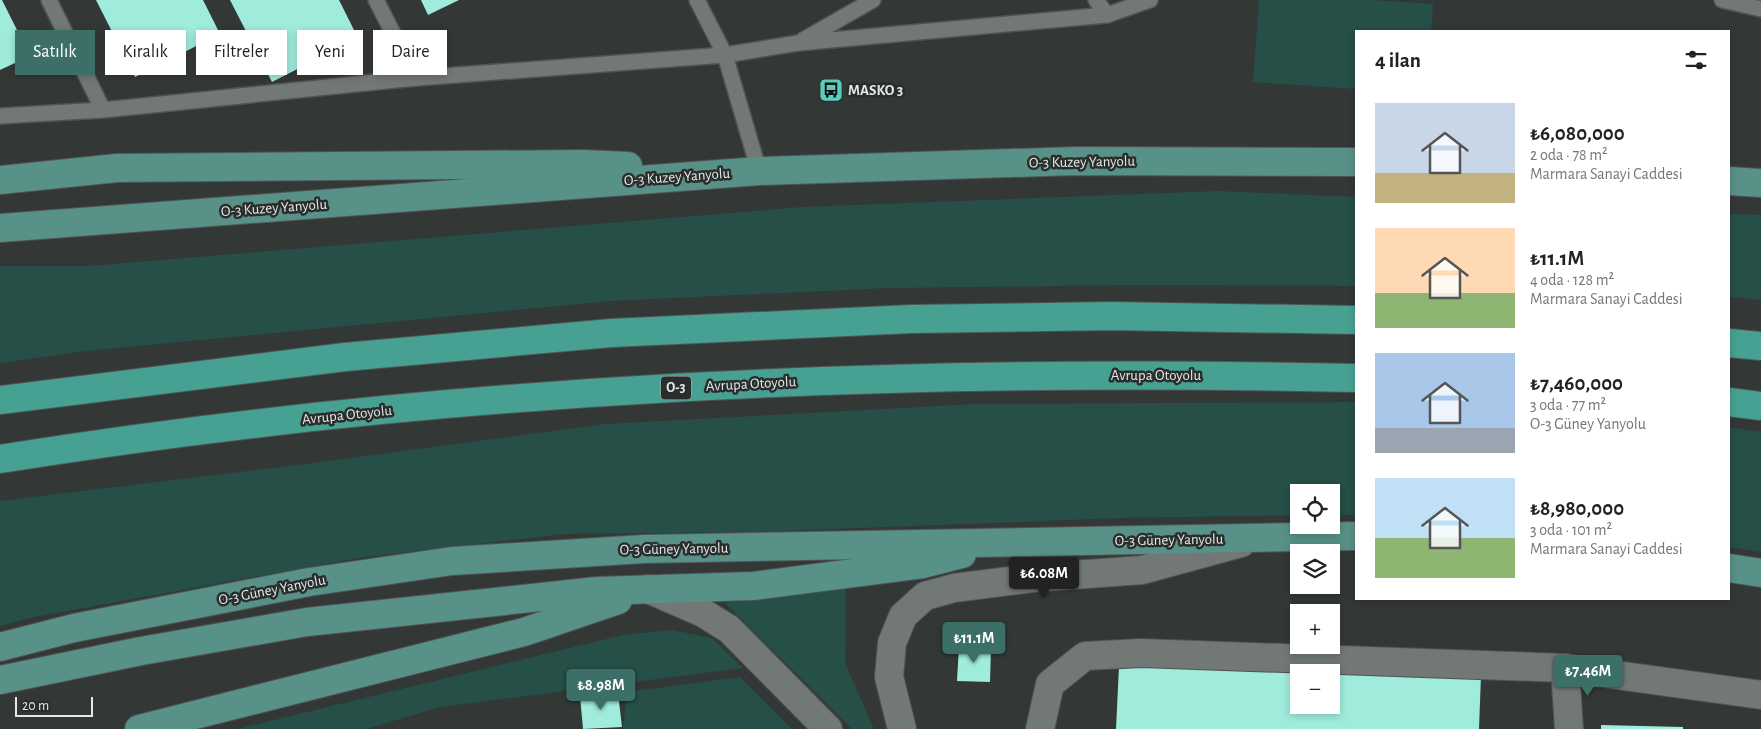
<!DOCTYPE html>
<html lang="tr">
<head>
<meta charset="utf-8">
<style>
  :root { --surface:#fff; --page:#f2f2f2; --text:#222; --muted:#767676; --accent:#3c6f67 }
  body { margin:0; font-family:"Alegreya Sans",sans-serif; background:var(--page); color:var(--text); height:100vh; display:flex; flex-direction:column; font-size:19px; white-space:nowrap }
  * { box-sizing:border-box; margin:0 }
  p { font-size:16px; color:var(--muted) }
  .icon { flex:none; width:28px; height:28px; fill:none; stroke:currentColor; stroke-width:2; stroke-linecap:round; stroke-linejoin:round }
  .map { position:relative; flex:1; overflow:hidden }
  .side { position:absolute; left:1355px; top:30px; width:375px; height:570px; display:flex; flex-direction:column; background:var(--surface); border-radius:0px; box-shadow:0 2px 8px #0003 }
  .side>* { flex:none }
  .guide { position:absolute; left:15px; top:30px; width:475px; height:45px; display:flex; gap:10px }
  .controls { position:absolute; left:1290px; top:484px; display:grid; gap:10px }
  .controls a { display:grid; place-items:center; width:50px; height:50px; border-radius:0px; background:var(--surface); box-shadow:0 2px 8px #0003; font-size:25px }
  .scale { position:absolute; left:15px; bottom:12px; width:78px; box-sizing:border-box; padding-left:5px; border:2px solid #e5e8e8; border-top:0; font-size:14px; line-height:18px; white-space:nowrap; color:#e5e8e8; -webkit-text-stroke:4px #292e2d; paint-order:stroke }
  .price { position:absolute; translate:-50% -42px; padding:0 11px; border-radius:5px; background:var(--accent); color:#fff; font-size:16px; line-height:32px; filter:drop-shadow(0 1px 2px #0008) }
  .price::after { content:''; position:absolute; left:50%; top:30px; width:15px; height:11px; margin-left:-8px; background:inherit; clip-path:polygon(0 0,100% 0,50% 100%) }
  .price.on { background:#222; color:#fff }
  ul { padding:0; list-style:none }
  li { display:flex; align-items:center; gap:15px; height:125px; padding:0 20px }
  li span { display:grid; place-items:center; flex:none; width:140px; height:100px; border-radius:0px; color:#555 }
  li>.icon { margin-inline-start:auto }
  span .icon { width:60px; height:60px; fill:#fffc; stroke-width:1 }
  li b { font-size:21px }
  h2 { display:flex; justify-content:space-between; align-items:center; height:60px; padding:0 20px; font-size:21px }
  .chip { padding:0 18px; border-radius:0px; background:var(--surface); box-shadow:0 2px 8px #0003; font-size:18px; line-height:45px }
  .chip.on { background:var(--accent); color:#fff }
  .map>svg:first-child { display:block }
</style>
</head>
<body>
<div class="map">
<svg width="1761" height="729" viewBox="0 0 1761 729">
  <rect width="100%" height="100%" fill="#333837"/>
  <g fill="#254f47">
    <path d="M1259,0H1372L1433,4L1431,31H1356V89L1253,82Z"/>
    <path d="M1217,191L1356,197V286L1133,285L888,288L610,301L85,351L0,363V266H89L802,207Z"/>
    <path d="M1729,214L1761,215V300L1729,297Z"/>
    <path d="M1356,402V515H1331V492H1299V515L1121,518L755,532L564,534L358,558L34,617L0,626V501L298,465L605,424L976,404Z"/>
    <path d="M1729,427L1761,432V552L1729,547Z"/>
    <path d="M846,588L845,663L874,729H852L725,603Z"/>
    <path d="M672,630L712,638L743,668L441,707L366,729H238L623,635Z"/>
    <path d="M740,677L792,729H623L627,692Z"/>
  </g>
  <g fill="#9febdc">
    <path d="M0,0H2L30,56L0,70Z"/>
    <path d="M96,0H203L220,34L135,77Z"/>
    <path d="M230,0H339L358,38L272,82Z"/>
    <path d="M421,0H459L428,15Z"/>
    <path d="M959,646L991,648L990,682L957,681Z"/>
    <path d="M1119,666L1299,671V705H1331V672L1481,675L1479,729H1116Z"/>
    <path d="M618,693L622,727L583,729L580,696Z"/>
    <path d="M1601,725L1683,727V729H1601Z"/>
  </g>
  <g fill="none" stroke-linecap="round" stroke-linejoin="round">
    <g stroke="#505353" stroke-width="18">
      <g id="service">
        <path d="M49,0L103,110L416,78L725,55L798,43L1107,15L1150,0"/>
        <path d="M376,0L416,78"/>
        <path d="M697,0L725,55L759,171"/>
        <path d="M1096,0L1107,15"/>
        <path d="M1722,0L1761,9"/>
        <path d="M803,40L873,0"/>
        <path d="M0,116L103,110"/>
      </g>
    </g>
    <g stroke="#505353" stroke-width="30">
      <g id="minor">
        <path d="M648,589L703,613L729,629L828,729"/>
        <path d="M1565,668L1569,729"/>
        <path d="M902,729L889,677L892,643L903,616L925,596L954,588L1032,578L1142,570L1241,543"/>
        <path d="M1040,729L1050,684L1085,656L1141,653L1565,668L1761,695"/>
      </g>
    </g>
    <g stroke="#505353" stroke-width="30">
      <g id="primary">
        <path d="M0,180L117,168L582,164L628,166"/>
        <path d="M1729,181L1761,183"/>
        <path d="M0,228L759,171L1076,161L1356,162"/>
        <path d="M1729,568L1761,573"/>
        <path d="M0,647L74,628L309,582L452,561L644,549L1356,536"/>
        <path d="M0,680L141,651L307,622L597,591L753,586L923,564L962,554"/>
        <path d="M139,729L524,632L618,600"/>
      </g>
    </g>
    <g stroke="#505353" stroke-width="30">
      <g id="motorway">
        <path d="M1729,343L1761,346"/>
        <path d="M0,400L345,357L611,333L911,319L1111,316L1356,320"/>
        <path d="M1729,402L1761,406"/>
        <path d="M0,459C448,387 903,368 1356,378"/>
      </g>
    </g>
    <use href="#service" stroke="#727876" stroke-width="15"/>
    <use href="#minor" stroke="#727876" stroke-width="28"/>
    <use href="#primary" stroke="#589187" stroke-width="28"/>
    <use href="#motorway" stroke="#46a192" stroke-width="28"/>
  </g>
  <defs>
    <g id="bus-square" transform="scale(1.25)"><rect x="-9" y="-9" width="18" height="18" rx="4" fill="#5bcebb" stroke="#292e2d"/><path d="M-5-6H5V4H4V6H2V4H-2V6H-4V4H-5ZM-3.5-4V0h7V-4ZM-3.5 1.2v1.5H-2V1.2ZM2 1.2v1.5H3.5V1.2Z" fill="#111"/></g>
  </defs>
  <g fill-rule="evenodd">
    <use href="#bus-square" x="831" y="90"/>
  </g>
  <g text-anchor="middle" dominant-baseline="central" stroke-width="5" stroke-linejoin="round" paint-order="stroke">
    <rect fill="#292e2d" stroke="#adb0b0" stroke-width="1" x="661" y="376.5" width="30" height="23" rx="4"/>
    <g font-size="14" font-weight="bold" fill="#e5e8e8">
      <text x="676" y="388">O-3</text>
    </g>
    <g font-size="15" font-weight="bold" fill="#e5e8e8" stroke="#292e2d" text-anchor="start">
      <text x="848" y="90">MASKO 3</text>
    </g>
    <g font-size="15" fill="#e5e8e8" stroke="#292e2d">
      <text transform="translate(1082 162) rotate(-1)">O-3 Kuzey Yanyolu</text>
      <text transform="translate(677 177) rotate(-4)">O-3 Kuzey Yanyolu</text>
      <text transform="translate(274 208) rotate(-4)">O-3 Kuzey Yanyolu</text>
      <text x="1156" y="375">Avrupa Otoyolu</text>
      <text transform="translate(751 384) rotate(-3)">Avrupa Otoyolu</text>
      <text transform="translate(347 415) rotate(-6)">Avrupa Otoyolu</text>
      <text transform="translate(1169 540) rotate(-1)">O-3 Güney Yanyolu</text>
      <text transform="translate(674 549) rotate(-1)">O-3 Güney Yanyolu</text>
      <text transform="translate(272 590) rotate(-11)">O-3 Güney Yanyolu</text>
    </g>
  </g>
</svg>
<div class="controls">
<a><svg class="icon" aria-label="locate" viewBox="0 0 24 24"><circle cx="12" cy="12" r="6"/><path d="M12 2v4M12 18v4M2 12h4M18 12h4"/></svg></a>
<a><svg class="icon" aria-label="layers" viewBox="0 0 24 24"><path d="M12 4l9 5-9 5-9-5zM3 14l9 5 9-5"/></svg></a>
<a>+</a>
<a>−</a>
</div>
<div class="scale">20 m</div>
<b class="price on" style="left:1044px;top:599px">₺6.08M</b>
<b class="price" style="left:974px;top:664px">₺11.1M</b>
<b class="price" style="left:1588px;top:697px">₺7.46M</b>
<b class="price" style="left:601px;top:711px">₺8.98M</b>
<div class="guide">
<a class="chip on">Satılık</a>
<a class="chip">Kiralık</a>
<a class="chip">Filtreler</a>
<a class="chip">Yeni</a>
<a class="chip">Daire</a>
</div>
<section class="side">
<h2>4 ilan<svg class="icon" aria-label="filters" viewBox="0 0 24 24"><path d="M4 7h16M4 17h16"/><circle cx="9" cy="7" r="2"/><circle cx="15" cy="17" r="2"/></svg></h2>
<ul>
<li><span style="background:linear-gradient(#c9d6e8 70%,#c2b280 0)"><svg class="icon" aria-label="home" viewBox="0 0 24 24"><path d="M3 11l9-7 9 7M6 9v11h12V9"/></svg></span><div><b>₺6,080,000</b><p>2 oda · 78 m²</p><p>Marmara Sanayi Caddesi</p></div></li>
<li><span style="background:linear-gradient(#ffd9b3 65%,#8fb573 0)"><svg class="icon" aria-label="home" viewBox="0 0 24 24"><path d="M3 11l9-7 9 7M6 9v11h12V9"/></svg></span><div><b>₺11.1M</b><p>4 oda · 128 m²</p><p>Marmara Sanayi Caddesi</p></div></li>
<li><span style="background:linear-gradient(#a9c7e8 75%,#9aa5b1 0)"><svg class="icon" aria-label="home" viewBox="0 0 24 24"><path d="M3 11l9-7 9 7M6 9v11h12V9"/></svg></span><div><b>₺7,460,000</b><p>3 oda · 77 m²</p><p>O-3 Güney Yanyolu</p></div></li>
<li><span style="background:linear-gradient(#bfe0f5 60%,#8fb573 0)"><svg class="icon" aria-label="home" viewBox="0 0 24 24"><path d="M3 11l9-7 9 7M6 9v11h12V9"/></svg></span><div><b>₺8,980,000</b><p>3 oda · 101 m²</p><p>Marmara Sanayi Caddesi</p></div></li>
</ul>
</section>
</div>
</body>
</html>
